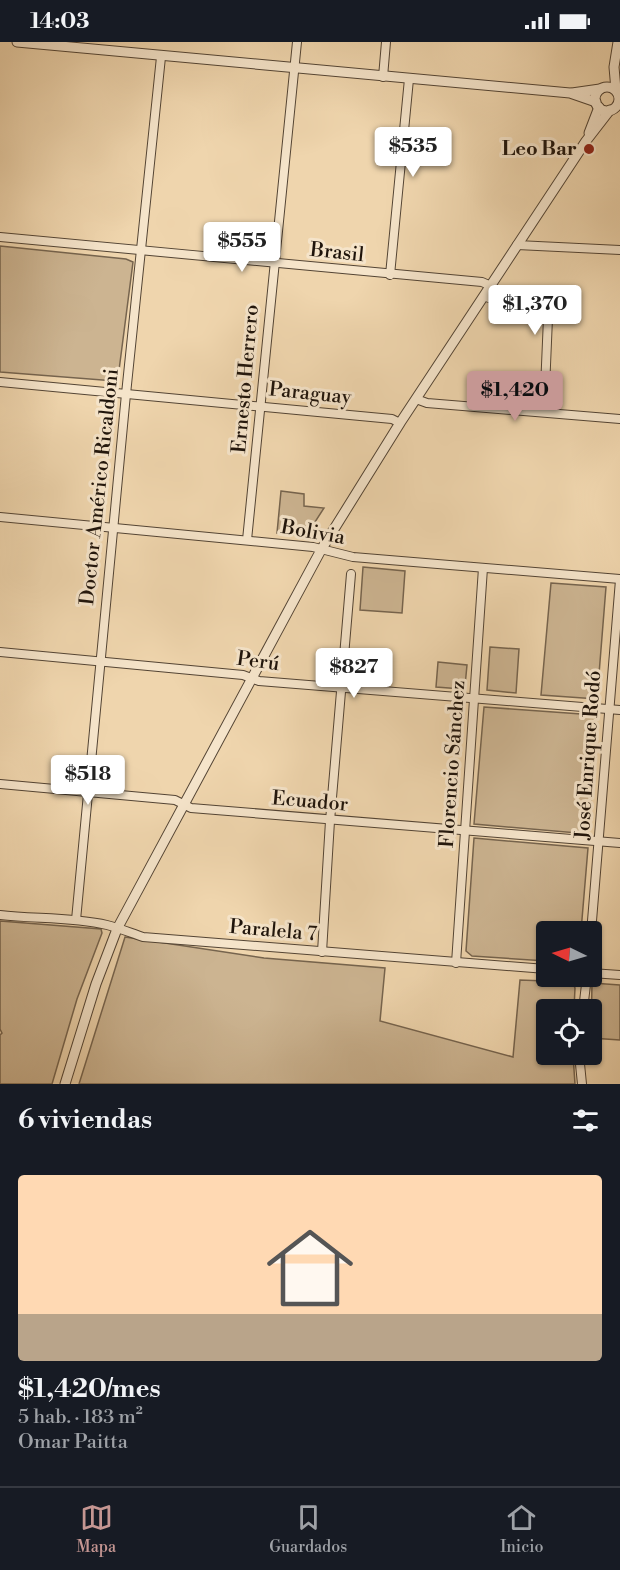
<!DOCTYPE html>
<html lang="es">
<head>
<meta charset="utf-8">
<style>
  :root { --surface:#171b24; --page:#20242c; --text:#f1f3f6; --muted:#9ea1a6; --line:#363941; --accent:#c59692 }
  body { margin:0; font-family:"Libre Bodoni",serif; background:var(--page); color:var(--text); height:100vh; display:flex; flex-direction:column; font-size:22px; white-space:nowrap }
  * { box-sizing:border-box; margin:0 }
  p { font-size:20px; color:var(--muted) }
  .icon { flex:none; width:33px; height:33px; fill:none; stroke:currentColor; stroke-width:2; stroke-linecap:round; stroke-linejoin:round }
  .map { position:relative; height:1042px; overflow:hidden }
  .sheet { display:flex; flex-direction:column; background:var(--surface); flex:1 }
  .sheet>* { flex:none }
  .needle { width:39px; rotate:275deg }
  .buttons { position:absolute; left:536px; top:879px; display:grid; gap:12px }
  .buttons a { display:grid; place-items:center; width:66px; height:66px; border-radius:6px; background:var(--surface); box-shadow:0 2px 4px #0004; font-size:30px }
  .price { position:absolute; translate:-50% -51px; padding:0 14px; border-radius:6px; background:#fff; color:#222; font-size:20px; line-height:39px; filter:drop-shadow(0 2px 3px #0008) }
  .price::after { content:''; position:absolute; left:50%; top:36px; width:18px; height:14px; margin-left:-9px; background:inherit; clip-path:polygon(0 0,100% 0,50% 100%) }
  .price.selected { background:var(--accent); color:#111 }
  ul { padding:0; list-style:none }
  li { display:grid; align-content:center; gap:12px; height:318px; padding:0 18px }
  li span { display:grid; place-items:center; height:186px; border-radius:6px; color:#555 }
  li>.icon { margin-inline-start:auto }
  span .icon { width:108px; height:108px; fill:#fffc; stroke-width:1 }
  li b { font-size:26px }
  h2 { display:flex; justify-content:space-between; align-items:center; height:72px; padding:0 18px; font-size:26px }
  .status { display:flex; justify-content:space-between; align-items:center; height:42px; padding:0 30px; background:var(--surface); direction:ltr }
  .status svg { height:16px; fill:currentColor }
  .tabs { display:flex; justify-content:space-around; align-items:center; height:84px; border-top:2px solid var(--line); background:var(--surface); font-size:16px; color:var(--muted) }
  .tabs a { display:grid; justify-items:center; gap:3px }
  .tabs .selected { color:var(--accent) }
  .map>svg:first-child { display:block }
</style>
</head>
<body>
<div class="status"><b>14:03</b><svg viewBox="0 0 49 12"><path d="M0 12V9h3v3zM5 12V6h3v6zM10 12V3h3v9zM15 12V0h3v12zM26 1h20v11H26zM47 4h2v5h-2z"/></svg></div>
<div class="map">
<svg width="620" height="1042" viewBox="0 0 620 1042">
  <rect width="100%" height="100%" fill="#efd5ad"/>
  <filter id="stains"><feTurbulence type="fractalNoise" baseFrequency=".00333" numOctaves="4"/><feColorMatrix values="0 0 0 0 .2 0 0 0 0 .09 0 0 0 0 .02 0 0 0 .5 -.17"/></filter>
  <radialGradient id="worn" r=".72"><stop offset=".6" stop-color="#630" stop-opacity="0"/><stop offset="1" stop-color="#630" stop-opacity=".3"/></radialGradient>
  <g fill="#ccb491" stroke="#76644e" stroke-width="1.5">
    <path d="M0,204L126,217L133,220L118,336L115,339L0,330Z"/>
    <path d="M281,449L304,452V464L324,466L306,494L277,491Z"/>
    <path d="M363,525L405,529L402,571L360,568Z"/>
    <path d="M551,541L606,545L597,657L541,653Z"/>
    <path d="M490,605L519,607L516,651L487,648Z"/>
    <path d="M438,620L467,623L465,644L462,647L436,645Z"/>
    <path d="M484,665L595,673L589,792L474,782Z"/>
    <path d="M474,796L588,806L581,889L546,890V919L472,914L466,909Z"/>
    <path d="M0,879L101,887L102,891L77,957L52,1042H0V993L2,991L0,987Z"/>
    <path d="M125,895L264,916L385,926L380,979L513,1015L520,938L572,940L575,946L574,967L546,968V1012L573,1013L575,1042H79Z"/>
    <path d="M592,941L620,943V998L591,996Z"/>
  </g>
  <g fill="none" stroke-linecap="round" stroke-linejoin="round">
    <g stroke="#534434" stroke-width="10">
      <g id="minor">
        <path d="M383,35L386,0"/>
        <path d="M0,195L482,240L491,244"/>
        <path d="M517,203L620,208"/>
        <path d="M390,233L409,37"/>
        <path d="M484,254C502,264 536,257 548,276L544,370"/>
        <path d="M0,340L392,377L400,381"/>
        <path d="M416,357L427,361L620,377"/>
        <path d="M0,475L313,505L353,515L620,537"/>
        <path d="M247,498L297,0"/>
        <path d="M0,610L243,633L259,639L620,668"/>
        <path d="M0,742L175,758L191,766L620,801"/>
        <path d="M0,873C35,877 72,875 107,883C119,886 131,891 143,895L546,927"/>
        <path d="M76,878L126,352L161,15"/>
        <path d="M591,891L620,538"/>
        <path d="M322,910L330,779L351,532"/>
        <path d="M456,921L483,526"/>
        <path d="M591,931L620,933"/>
        <path d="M583,968L587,934"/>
        <path d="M579,1012L582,1042"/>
      </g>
    </g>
    <g stroke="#534434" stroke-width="11">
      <g id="tertiary">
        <path d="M17,0L570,51L596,60"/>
        <circle cx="607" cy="57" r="12"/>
        <path d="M616,48L614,25L618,0"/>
        <path d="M572,51L600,47"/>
        <path d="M589,91L599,65"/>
        <path d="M65,1042L96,942L117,887L321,508L400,381L586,99L610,68"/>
      </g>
    </g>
    <use href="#minor" stroke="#f5e4ca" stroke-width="8"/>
    <use href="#tertiary" stroke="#f5e4ca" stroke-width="9"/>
  </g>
  <circle fill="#8f2418" stroke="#f5e4ca" stroke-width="2" cx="589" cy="107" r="6"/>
  <g text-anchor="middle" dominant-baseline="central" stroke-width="6" stroke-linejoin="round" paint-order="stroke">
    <g font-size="20" font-weight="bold" fill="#1f140b" stroke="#f5e4ca" text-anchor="end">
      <text x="577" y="107">Leo Bar</text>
    </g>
    <g font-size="20" fill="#1f140b" stroke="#f5e4ca">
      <text transform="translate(337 211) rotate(6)">Brasil</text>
      <text transform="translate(246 337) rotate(-85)">Ernesto Herrero</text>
      <text transform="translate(310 352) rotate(6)">Paraguay</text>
      <text transform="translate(100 445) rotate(-84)">Doctor Américo Ricaldoni</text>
      <text transform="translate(313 491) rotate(10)">Bolivia</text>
      <text transform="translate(258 620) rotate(8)">Perú</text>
      <text transform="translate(589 713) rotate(-86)">José Enrique Rodó</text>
      <text transform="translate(453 722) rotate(-86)">Florencio Sánchez</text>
      <text transform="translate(310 760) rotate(5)">Ecuador</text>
      <text transform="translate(273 889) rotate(5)">Paralela 7</text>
    </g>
  </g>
  <rect width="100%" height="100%" filter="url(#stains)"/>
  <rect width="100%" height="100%" fill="url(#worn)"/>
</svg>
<div class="buttons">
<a><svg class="needle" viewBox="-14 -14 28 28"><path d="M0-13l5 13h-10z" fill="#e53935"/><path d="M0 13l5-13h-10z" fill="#9ea1a6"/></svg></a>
<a><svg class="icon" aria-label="locate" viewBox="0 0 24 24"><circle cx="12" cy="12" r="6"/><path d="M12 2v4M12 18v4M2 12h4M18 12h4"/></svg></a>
</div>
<b class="price" style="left:413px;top:136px">$535</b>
<b class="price" style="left:242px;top:231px">$555</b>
<b class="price" style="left:535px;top:294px">$1,370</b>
<b class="price selected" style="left:515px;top:380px">$1,420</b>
<b class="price" style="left:354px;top:657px">$827</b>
<b class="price" style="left:88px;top:764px">$518</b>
</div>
<section class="sheet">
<h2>6 viviendas<svg class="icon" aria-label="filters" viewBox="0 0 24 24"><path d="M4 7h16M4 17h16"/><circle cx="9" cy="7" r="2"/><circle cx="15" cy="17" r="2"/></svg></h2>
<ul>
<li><span style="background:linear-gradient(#ffd9b3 75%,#b9a48a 0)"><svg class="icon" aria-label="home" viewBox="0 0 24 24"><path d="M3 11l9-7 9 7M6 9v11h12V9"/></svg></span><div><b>$1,420/mes</b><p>5 hab. · 183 m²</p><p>Omar Paitta</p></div></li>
</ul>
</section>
<nav class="tabs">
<a class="selected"><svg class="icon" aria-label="map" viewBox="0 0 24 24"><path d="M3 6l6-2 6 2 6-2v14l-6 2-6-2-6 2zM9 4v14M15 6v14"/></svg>Mapa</a>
<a><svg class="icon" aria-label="saved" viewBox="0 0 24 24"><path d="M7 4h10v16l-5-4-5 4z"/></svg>Guardados</a>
<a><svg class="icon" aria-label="home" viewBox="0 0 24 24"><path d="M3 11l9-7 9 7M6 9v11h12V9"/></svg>Inicio</a>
</nav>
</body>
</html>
